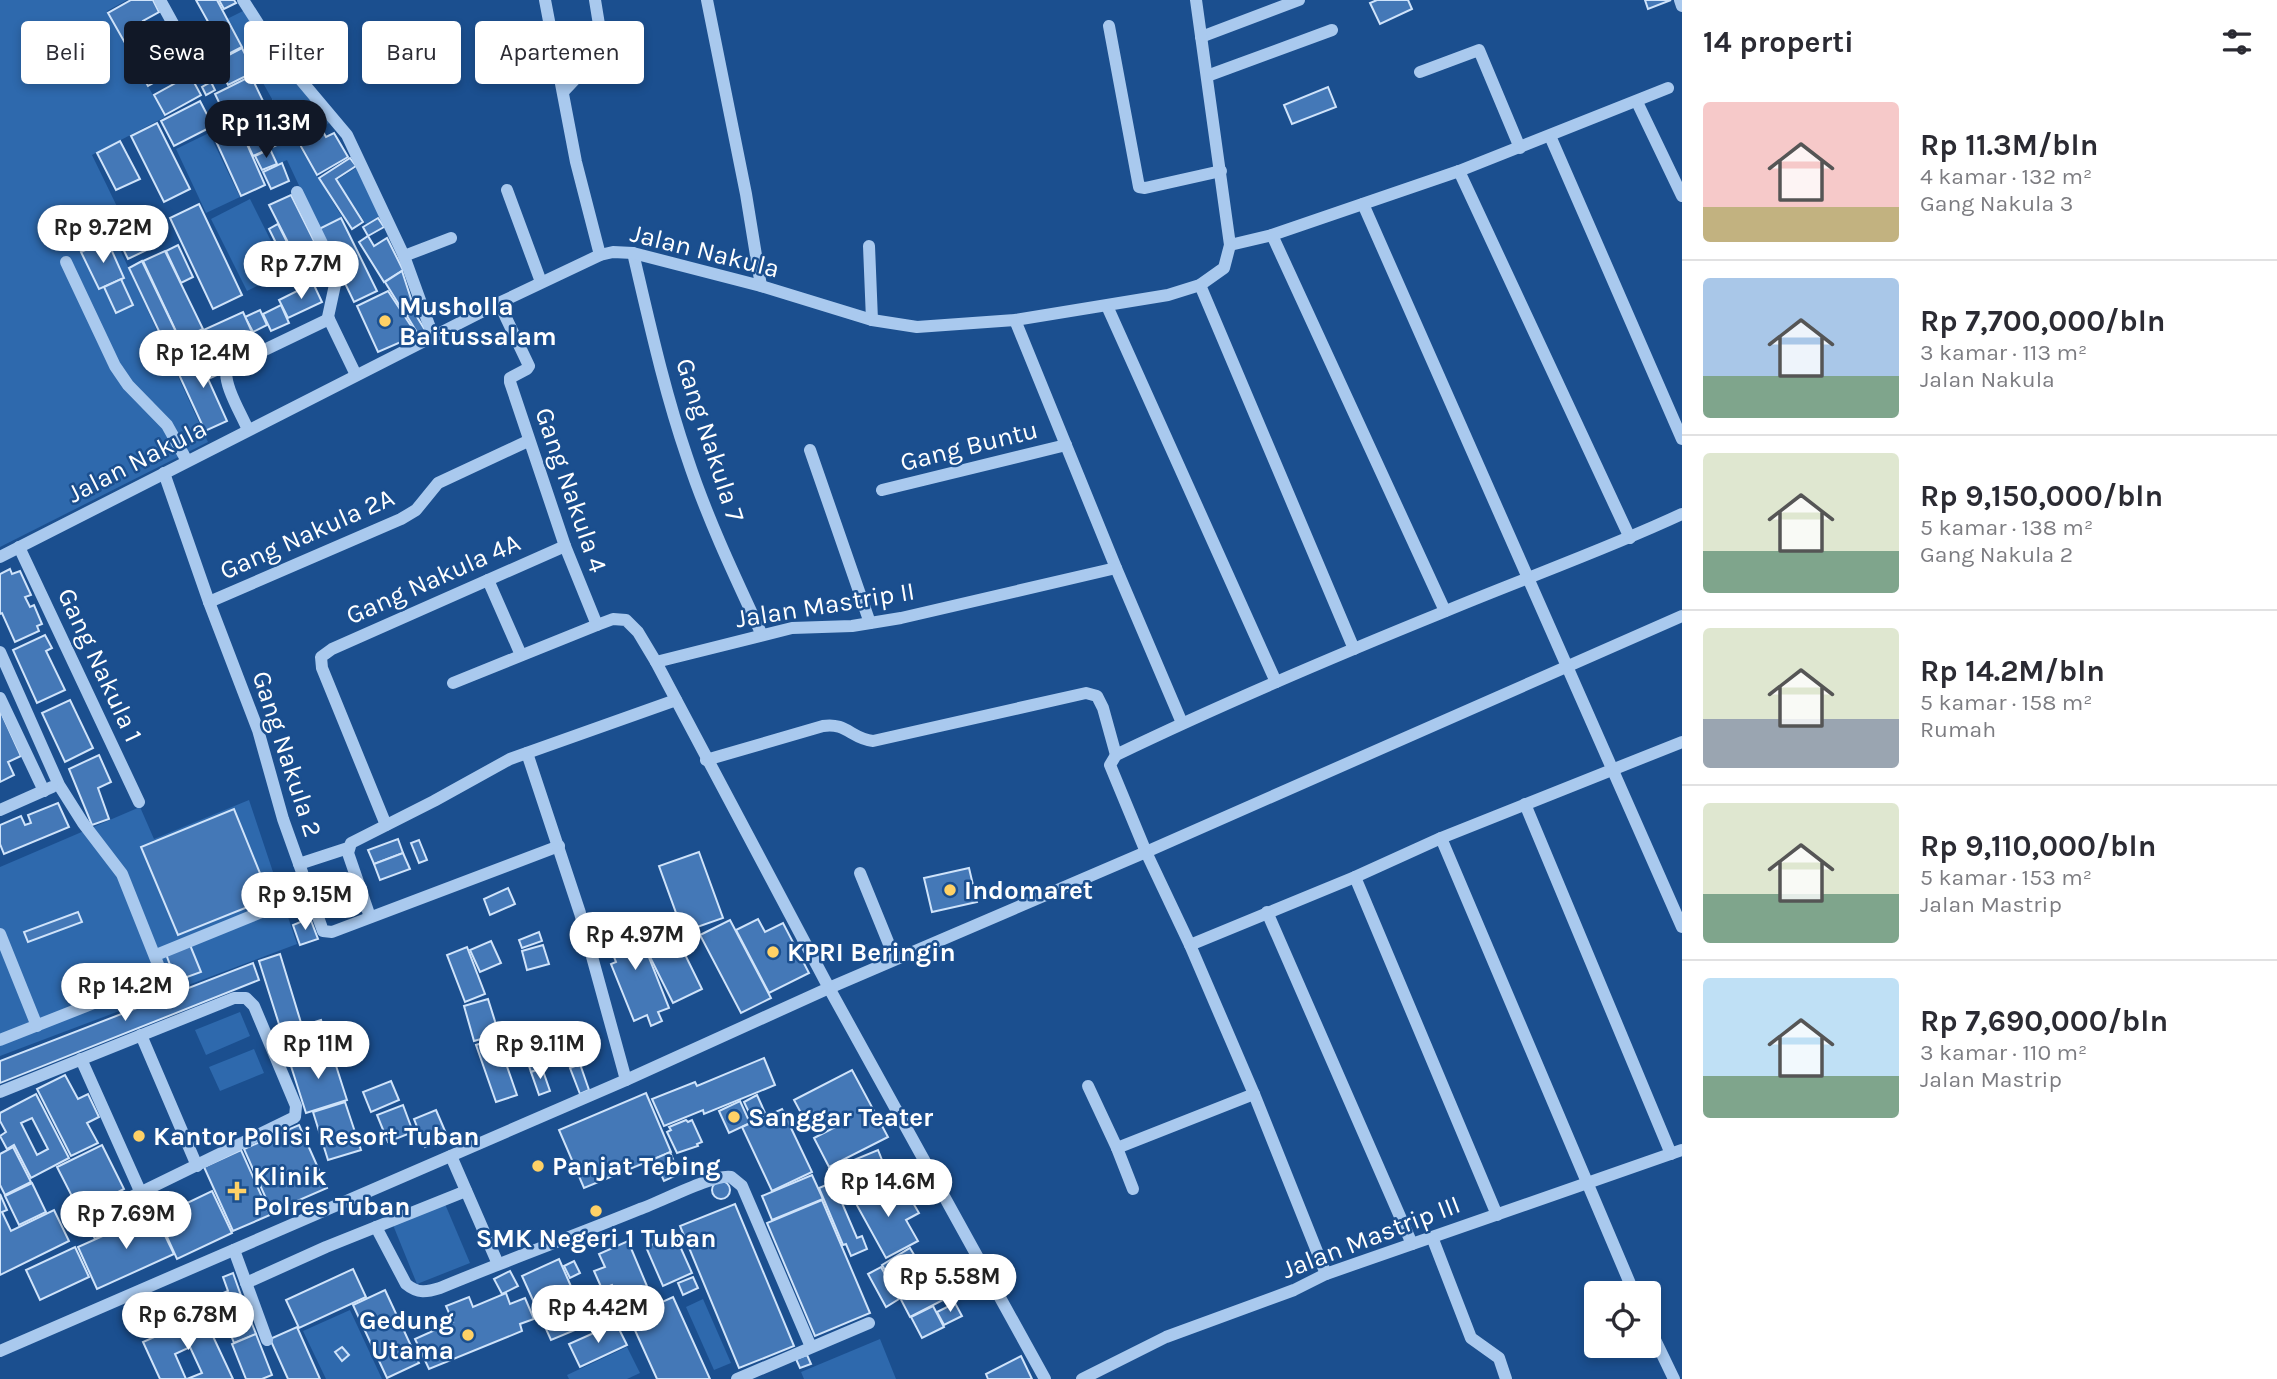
<!DOCTYPE html>
<html lang="id">
<head>
<meta charset="utf-8">
<style>
  :root { --surface:#fff; --page:#f7f7f7; --text:#2b2b33; --muted:#7c7c81; --line:#e1e1e2; --accent:#111827 }
  body { margin:0; font-family:Karla,sans-serif; background:var(--page); color:var(--text); height:100vh; display:flex; flex-direction:column; font-size:26px; white-space:nowrap }
  * { box-sizing:border-box; margin:0 }
  p { font-size:23px; color:var(--muted) }
  .icon { flex:none; width:38px; height:38px; fill:none; stroke:currentColor; stroke-width:2; stroke-linecap:round; stroke-linejoin:round }
  .map { position:relative; flex:1; overflow:hidden }
  .details { display:flex; flex-direction:column; background:var(--surface); width:595px }
  .details>* { flex:none }
  .hud { position:absolute; left:21px; top:21px; width:665px; height:63px; display:flex; gap:14px }
  .buttons { position:absolute; left:1584px; top:1281px; display:grid; gap:14px }
  .buttons a { display:grid; place-items:center; width:77px; height:77px; border-radius:7px; background:var(--surface); box-shadow:0 4px 10px #0003; font-size:35px }
  .price { position:absolute; translate:-50% -60px; padding:0 16px; border-radius:24px; background:#fff; color:#222; font-size:23px; line-height:46px; filter:drop-shadow(0 2px 4px #0008) }
  .price::after { content:''; position:absolute; left:50%; top:42px; width:21px; height:16px; margin-left:-10px; background:inherit; clip-path:polygon(0 0,100% 0,50% 100%) }
  .price.on { background:var(--accent); color:#fff }
  ul { padding:0; list-style:none }
  li { display:flex; align-items:center; gap:21px; height:175px; padding:0 21px }
  li+li { border-top:2px solid var(--line) }
  li span { display:grid; place-items:center; flex:none; width:196px; height:140px; border-radius:7px; color:#555 }
  li>.icon { margin-inline-start:auto }
  span .icon { width:84px; height:84px; fill:#fffc; stroke-width:1 }
  li b { font-size:30px }
  h2 { display:flex; justify-content:space-between; align-items:center; height:84px; padding:0 21px; font-size:30px }
  .tag { padding:0 24px; border-radius:7px; background:var(--surface); box-shadow:0 4px 10px #0003; font-size:24px; line-height:63px }
  .tag.on { background:var(--accent); color:#fff }
  main { display:flex; flex:1; min-height:0 }
  .map>svg:first-child { display:block }
</style>
</head>
<body>
<main>
<div class="map">
<svg width="1682" height="1379" viewBox="0 0 1682 1379">
  <rect width="100%" height="100%" fill="#1b4f8f"/>
  <g fill="#2e69ad">
    <path d="M0,0H127L107,11L126,46L167,25L172,35L132,57L165,117L92,155L126,225L112,232L208,442L0,547Z"/>
    <path d="M245,10L333,121L296,141L342,217L319,228L287,160L278,164L271,149L294,138L227,19Z"/>
    <path d="M209,133L240,197L206,213L176,149Z"/>
    <path d="M359,166L381,215L366,224L337,180Z"/>
    <path d="M250,199L286,271L247,291L211,219Z"/>
    <path d="M249,800L297,944L0,1056V867L140,807L154,839Z"/>
    <path d="M240,1012L250,1036L206,1055L195,1030Z"/>
    <path d="M254,1049L264,1073L220,1091L209,1067Z"/>
    <path d="M445,1204L470,1263L417,1284L393,1225Z"/>
    <path d="M703,1299L731,1363L714,1370L686,1307Z"/>
    <path d="M350,1310L382,1379H326L303,1331Z"/>
    <path d="M880,1339L896,1379H804L801,1372Z"/>
    <path d="M627,1347L640,1373L627,1379H569L567,1375Z"/>
  </g>
  <g fill="#4478b7" stroke="#cfe3fa" stroke-width="2" fill-rule="evenodd">
    <path d="M131,0H153L159,12L143,21L148,31L125,43L108,13Z"/>
    <path d="M196,0H217L242,47L203,67L188,39L211,27Z"/>
    <path d="M219,0H234L236,3L224,9Z"/>
    <path d="M1377,0H1408L1412,9L1380,24L1370,3Z"/>
    <path d="M1645,0H1671L1648,9Z"/>
    <path d="M165,46L178,69L148,86L135,63Z"/>
    <path d="M242,48L254,72L228,85L224,77L212,83L204,68Z"/>
    <path d="M190,75L201,95L165,115L154,95Z"/>
    <path d="M251,76L263,101L227,119L215,94Z"/>
    <path d="M211,82L215,90L206,95L202,87Z"/>
    <path d="M1328,87L1336,107L1292,124L1284,105Z"/>
    <path d="M200,101L213,126L174,146L161,121Z"/>
    <path d="M272,101L293,137L277,144L260,106Z"/>
    <path d="M260,106L277,145L253,156L235,117Z"/>
    <path d="M235,117L265,185L241,196L210,128Z"/>
    <path d="M157,123L190,189L164,202L131,136Z"/>
    <path d="M322,130L326,137L334,133L348,157L317,175L299,143Z"/>
    <path d="M120,141L140,179L116,190L97,153Z"/>
    <path d="M270,149L277,164L262,170L255,156Z"/>
    <path d="M350,158L356,166L336,179L363,222L352,229L319,178Z"/>
    <path d="M282,163L289,181L271,189L263,172Z"/>
    <path d="M291,195L324,261L303,272L269,205Z"/>
    <path d="M199,204L242,295L213,309L170,218Z"/>
    <path d="M341,218L377,291L354,302L319,229Z"/>
    <path d="M378,218L384,227L368,236L363,227Z"/>
    <path d="M148,222L159,244L128,259L117,236Z"/>
    <path d="M278,224L289,246L280,251L269,229Z"/>
    <path d="M368,236L374,246L387,238L403,270L384,282L359,242Z"/>
    <path d="M107,240L124,278L99,289L81,252Z"/>
    <path d="M178,245L193,277L181,283L166,251Z"/>
    <path d="M165,251L203,329L180,340L143,261Z"/>
    <path d="M142,261L190,361L176,367L129,268Z"/>
    <path d="M323,262L331,279L316,286L308,269Z"/>
    <path d="M402,271L415,311L406,316L385,282Z"/>
    <path d="M121,279L133,305L116,313L104,287Z"/>
    <path d="M313,283L322,302L288,318L279,300Z"/>
    <path d="M388,291L417,335L378,352L357,306Z"/>
    <path d="M281,305L289,323L271,331L263,314Z"/>
    <path d="M260,310L267,325L253,332L245,317Z"/>
    <path d="M243,312L252,332L195,358L186,338Z"/>
    <path d="M414,312L425,330L418,334L407,316Z"/>
    <path d="M209,353L219,374L208,379L227,421L205,431L176,368Z"/>
    <path d="M10,569L12,574L20,571L31,595L25,597L30,607L34,605L42,624L37,626L39,631L15,642L2,613L0,614V574Z"/>
    <path d="M45,635L52,648L46,651L65,690L37,703L13,650Z"/>
    <path d="M70,700L93,748L65,762L42,713Z"/>
    <path d="M0,710L21,756L8,762L14,775L0,782Z"/>
    <path d="M99,755L111,782L98,788L109,819L92,825L69,769Z"/>
    <path d="M58,803L69,827L4,854L0,844V825L21,816L25,825L31,823L28,815Z"/>
    <path d="M234,809L270,898L178,935L141,847Z"/>
    <path d="M398,839L403,853L374,864L368,850Z"/>
    <path d="M419,840L427,860L419,863L411,843Z"/>
    <path d="M699,852L723,918L683,932L659,866Z"/>
    <path d="M403,853L410,869L380,880L374,864Z"/>
    <path d="M969,868L977,902L932,912L924,878Z"/>
    <path d="M508,888L515,904L490,915L484,899Z"/>
    <path d="M78,912L82,922L28,942L24,932Z"/>
    <path d="M628,916L642,951L646,950L669,1008L658,1012L662,1021L651,1026L647,1015L634,1021L611,964L616,962L602,927Z"/>
    <path d="M310,918L318,939L300,945L293,925Z"/>
    <path d="M758,919L765,932L783,923L809,973L769,993L736,930Z"/>
    <path d="M668,920L702,989L673,1003L649,955L658,951L648,931Z"/>
    <path d="M730,920L771,998L741,1013L700,935Z"/>
    <path d="M539,932L542,941L522,948L519,940Z"/>
    <path d="M491,941L501,963L480,972L470,950Z"/>
    <path d="M190,945L201,972L176,981L166,954Z"/>
    <path d="M543,945L549,964L527,970L522,951Z"/>
    <path d="M467,947L485,994L465,1002L447,955Z"/>
    <path d="M280,954L302,1026L321,1020L330,1049L291,1062L259,961Z"/>
    <path d="M253,963L259,980L0,1083V1061Z"/>
    <path d="M488,999L499,1034L474,1041L464,1006Z"/>
    <path d="M497,1038L517,1095L496,1102L476,1045Z"/>
    <path d="M331,1050L347,1100L306,1113L290,1063Z"/>
    <path d="M536,1050L542,1068L531,1072L525,1054Z"/>
    <path d="M764,1058L775,1085L704,1114L703,1110L664,1126L652,1099L695,1082L697,1086Z"/>
    <path d="M580,1064L589,1090L580,1094L570,1068Z"/>
    <path d="M542,1068L550,1091L539,1095L531,1072Z"/>
    <path d="M852,1070L888,1137L829,1167L814,1138L843,1123L837,1113L809,1128L794,1100Z"/>
    <path d="M65,1075L78,1099L88,1094L99,1117L87,1123L98,1143L71,1156L37,1089Z"/>
    <path d="M391,1081L399,1100L371,1112L363,1092Z"/>
    <path d="M646,1093L671,1152L584,1188L559,1130Z"/>
    <path d="M36,1094L69,1158L31,1178L14,1145L7,1149L0,1136L6,1132L0,1121V1113ZM32,1118L48,1149L37,1155L21,1123Z"/>
    <path d="M757,1095L766,1115L753,1121L744,1102Z"/>
    <path d="M740,1101L750,1123L729,1133L719,1111Z"/>
    <path d="M345,1102L361,1150L328,1160L313,1112Z"/>
    <path d="M403,1105L413,1132L388,1142L377,1115Z"/>
    <path d="M782,1109L812,1172L772,1191L742,1127Z"/>
    <path d="M436,1110L448,1138L425,1147L414,1119Z"/>
    <path d="M686,1120L688,1122L692,1120L702,1142L697,1144L698,1146L677,1153L667,1132L671,1130L669,1127Z"/>
    <path d="M299,1125L327,1188L272,1212L244,1149Z"/>
    <path d="M102,1145L124,1189L80,1212L57,1167Z"/>
    <path d="M13,1147L31,1182L5,1195L0,1185V1154Z"/>
    <path d="M241,1150L270,1215L233,1231L204,1167Z"/>
    <path d="M878,1150L890,1180L862,1192L849,1162Z"/>
    <path d="M670,1152L679,1174L664,1181L654,1159Z"/>
    <path d="M845,1162L859,1193L843,1200L829,1169Z"/>
    <path d="M812,1175L823,1199L772,1220L762,1196Z"/>
    <circle cx="721" cy="1190" r="9"/>
    <path d="M833,1182L857,1238L862,1236L867,1249L851,1256L846,1244L843,1245L819,1188Z"/>
    <path d="M887,1182L897,1202L909,1196L919,1213L906,1220L918,1241L886,1258L854,1200Z"/>
    <path d="M32,1183L46,1212L19,1225L5,1196Z"/>
    <path d="M212,1191L232,1233L177,1259L158,1217Z"/>
    <path d="M0,1194L7,1210L2,1212L11,1231L54,1210L69,1241L0,1275Z"/>
    <path d="M822,1200L870,1313L815,1336L767,1223Z"/>
    <path d="M148,1201L154,1213L95,1239L89,1227Z"/>
    <path d="M735,1204L794,1346L739,1368L680,1226Z"/>
    <path d="M154,1213L174,1254L97,1289L78,1247Z"/>
    <path d="M675,1235L692,1273L663,1286L646,1247Z"/>
    <path d="M628,1241L652,1298L623,1310L612,1285L602,1289L594,1271L605,1267L599,1254Z"/>
    <path d="M75,1247L89,1277L40,1300L26,1270Z"/>
    <path d="M910,1248L925,1273L897,1290L882,1265Z"/>
    <path d="M965,1257L978,1282L910,1317L897,1292Z"/>
    <path d="M559,1259L573,1291L579,1289L587,1305L579,1308L587,1325L551,1340L522,1276Z"/>
    <path d="M574,1261L580,1273L570,1278L564,1266Z"/>
    <path d="M881,1267L899,1299L886,1307L868,1274Z"/>
    <path d="M353,1269L366,1297L299,1328L286,1300Z"/>
    <path d="M510,1271L518,1286L502,1294L494,1279Z"/>
    <path d="M233,1273L244,1304L222,1312L216,1296L228,1291L223,1277Z"/>
    <path d="M693,1277L698,1288L683,1295L678,1283Z"/>
    <path d="M385,1290L419,1363L387,1378L353,1305Z"/>
    <path d="M506,1293L510,1304L525,1298L534,1319L520,1324L522,1331L429,1369L415,1339L453,1322L446,1306L469,1297L473,1307Z"/>
    <path d="M673,1297L710,1379H657L629,1317Z"/>
    <path d="M955,1303L962,1316L944,1325L937,1312Z"/>
    <path d="M244,1304L256,1334L234,1343L222,1312Z"/>
    <path d="M933,1306L944,1327L922,1338L911,1317Z"/>
    <path d="M203,1315L233,1379H187L202,1373L190,1347L175,1354L186,1379H160L143,1342Z"/>
    <path d="M616,1323L627,1345L580,1367L569,1344Z"/>
    <path d="M297,1327L320,1379H288L270,1339Z"/>
    <path d="M256,1334L272,1375L262,1379H246L232,1344Z"/>
    <path d="M342,1347L349,1355L342,1361L335,1352Z"/>
    <path d="M807,1355L811,1364L800,1368L796,1359Z"/>
    <path d="M1021,1356L1032,1379H988L986,1374Z"/>
  </g>
  <g fill="none" stroke-linecap="round" stroke-linejoin="round">
    <g stroke="#a9c9ee" stroke-width="12">
      <path d="M160,0L193,60"/>
      <path d="M243,0L273,47L347,135L404,256L433,336"/>
      <path d="M545,0L576,162L600,255"/>
      <path d="M707,0L746,194L761,286"/>
      <path d="M1680,0L1682,6"/>
      <path d="M1109,26L1139,187L1145,188L1221,171"/>
      <path d="M1201,37L1299,0"/>
      <path d="M1420,72L1479,50L1520,148"/>
      <path d="M1207,76L1332,30"/>
      <path d="M564,91L596,57L602,43L595,0"/>
      <path d="M1637,102L1682,196"/>
      <path d="M1550,136L1682,439"/>
      <path d="M1459,171L1630,538"/>
      <path d="M507,190L541,282"/>
      <path d="M297,192L334,268L336,280L328,317L356,375"/>
      <path d="M1363,204L1682,927"/>
      <path d="M1272,235L1445,611"/>
      <path d="M1230,245L1272,235L1459,171L1668,88"/>
      <path d="M869,246L872,320"/>
      <path d="M633,253C649,321 664,390 687,457C707,518 735,577 762,635"/>
      <path d="M404,256L451,238"/>
      <path d="M66,262L115,366L128,385L167,425L187,461"/>
      <path d="M1200,285L1354,649"/>
      <path d="M499,303L529,366L527,369L510,378V382L565,546L597,625L613,619L626,620L638,632L656,662"/>
      <path d="M1107,306L1276,682"/>
      <path d="M1015,320L1116,568L1182,723"/>
      <path d="M248,430C242,415 222,383 227,368L329,319"/>
      <path d="M810,450L870,623"/>
      <path d="M164,473L209,602L258,730L283,819L323,931L332,932L559,846"/>
      <path d="M882,490L1066,445"/>
      <path d="M19,547L139,802"/>
      <path d="M0,557L499,303L600,255L613,252L633,253L761,286L872,320L917,327L1015,320L1168,295L1200,285L1224,268L1230,245L1196,0"/>
      <path d="M488,580L521,655"/>
      <path d="M209,602L401,519L416,510L438,483L528,441"/>
      <path d="M0,652L59,785L83,823L122,874L159,967L157,973L147,982L0,1040"/>
      <path d="M453,683L597,625"/>
      <path d="M0,698L44,791"/>
      <path d="M527,753L580,913L626,1080"/>
      <path d="M706,760L823,726C846,722 852,739 873,741L1086,693L1097,696L1103,708L1116,755"/>
      <path d="M1525,804L1671,1154"/>
      <path d="M0,810L52,787"/>
      <path d="M386,825L322,668L321,657L332,649L565,546"/>
      <path d="M1441,838L1634,1293"/>
      <path d="M299,864L348,848"/>
      <path d="M860,873L895,959"/>
      <path d="M1355,877L1497,1215"/>
      <path d="M1267,912L1412,1244"/>
      <path d="M370,917L348,853L351,843L434,801L510,759L676,700"/>
      <path d="M0,934L37,1026"/>
      <path d="M1190,945L1355,877L1441,838L1682,742"/>
      <path d="M156,955L269,909"/>
      <path d="M141,1035L197,1166"/>
      <path d="M81,1059L140,1191"/>
      <path d="M1088,1086L1117,1148L1133,1189"/>
      <path d="M0,1092L234,998H246L254,1006L296,1106L295,1117L72,1226"/>
      <path d="M1117,1148L1254,1094"/>
      <path d="M451,1156L498,1264"/>
      <path d="M376,1227L406,1284C418,1294 427,1292 440,1288C507,1260 574,1236 640,1209C661,1202 712,1174 731,1177L742,1186L811,1347"/>
      <path d="M1432,1237L1471,1338L1499,1358L1506,1379"/>
      <path d="M234,1250L267,1340"/>
      <path d="M1326,1274L1254,1094L1190,945L1146,852L1110,765L1116,755C1224,703 1335,656 1446,611C1525,578 1605,550 1682,514"/>
      <path d="M246,1283L326,1247L466,1191"/>
      <path d="M1648,1325L1674,1379"/>
      <path d="M0,1351L626,1080L829,988L1146,852L1682,616"/>
      <path d="M737,1379L869,1323"/>
      <path d="M1045,1379L829,988L656,662L792,628L852,626L901,618L1116,568"/>
      <path d="M1082,1379L1166,1337L1294,1290L1326,1274L1682,1150"/>
    </g>
  </g>
  <g fill="#ffd166" stroke="#1b4f8f" stroke-width="2.5">
    <circle cx="385" cy="321" r="7"/>
    <circle cx="950" cy="890" r="7"/>
    <circle cx="773" cy="952" r="7"/>
    <circle cx="734" cy="1117" r="7"/>
    <circle cx="139" cy="1136" r="7"/>
    <circle cx="538" cy="1166" r="7"/>
    <path d="M233.5 1180.5h7v7h7v7h-7v7h-7v-7h-7v-7h7z"/>
    <circle cx="596" cy="1211" r="7"/>
    <circle cx="468" cy="1335" r="7"/>
  </g>
  <g text-anchor="middle" dominant-baseline="central" stroke-width="5" stroke-linejoin="round" paint-order="stroke">
    <g font-size="26" fill="#fff" stroke="#1b4f8f">
      <text transform="translate(705 251) rotate(14)">Jalan Nakula</text>
      <text transform="translate(710 440) rotate(72)">Gang Nakula 7</text>
      <text transform="translate(969 446) rotate(-14)">Gang Buntu</text>
      <text transform="translate(137 461) rotate(-27)">Jalan Nakula</text>
      <text transform="translate(571 490) rotate(71)">Gang Nakula 4</text>
      <text transform="translate(307 534) rotate(-24)">Gang Nakula 2A</text>
      <text transform="translate(433 579) rotate(-24)">Gang Nakula 4A</text>
      <text transform="translate(825 605) rotate(-9)">Jalan Mastrip II</text>
      <text transform="translate(100 665) rotate(65)">Gang Nakula 1</text>
      <text transform="translate(287 754) rotate(72)">Gang Nakula 2</text>
      <text transform="translate(1371 1237) rotate(-21)">Jalan Mastrip III</text>
    </g>
    <g font-size="26" font-weight="bold" fill="#fff" stroke="#1b4f8f" text-anchor="start">
      <text x="399" y="306">Musholla<tspan x="399" dy="30">Baitussalam</tspan></text>
      <text x="964" y="890">Indomaret</text>
      <text x="787" y="952">KPRI Beringin</text>
      <text x="748" y="1117">Sanggar Teater</text>
      <text x="153" y="1136">Kantor Polisi Resort Tuban</text>
      <text x="552" y="1166">Panjat Tebing</text>
      <text x="253" y="1176">Klinik<tspan x="253" dy="30">Polres Tuban</tspan></text>
      <text x="596" y="1238" text-anchor="middle">SMK Negeri 1 Tuban</text>
      <text x="454" y="1320" text-anchor="end">Gedung<tspan x="454" dy="30">Utama</tspan></text>
    </g>
  </g>
</svg>
<div class="buttons">
<a><svg class="icon" aria-label="locate" viewBox="0 0 24 24"><circle cx="12" cy="12" r="6"/><path d="M12 2v4M12 18v4M2 12h4M18 12h4"/></svg></a>
</div>
<b class="price on" style="left:266px;top:160px">Rp 11.3M</b>
<b class="price" style="left:103px;top:265px">Rp 9.72M</b>
<b class="price" style="left:301px;top:301px">Rp 7.7M</b>
<b class="price" style="left:203px;top:390px">Rp 12.4M</b>
<b class="price" style="left:305px;top:932px">Rp 9.15M</b>
<b class="price" style="left:635px;top:972px">Rp 4.97M</b>
<b class="price" style="left:125px;top:1023px">Rp 14.2M</b>
<b class="price" style="left:318px;top:1081px">Rp 11M</b>
<b class="price" style="left:540px;top:1081px">Rp 9.11M</b>
<b class="price" style="left:888px;top:1219px">Rp 14.6M</b>
<b class="price" style="left:126px;top:1251px">Rp 7.69M</b>
<b class="price" style="left:950px;top:1314px">Rp 5.58M</b>
<b class="price" style="left:598px;top:1345px">Rp 4.42M</b>
<b class="price" style="left:188px;top:1352px">Rp 6.78M</b>
<div class="hud">
<a class="tag">Beli</a>
<a class="tag on">Sewa</a>
<a class="tag">Filter</a>
<a class="tag">Baru</a>
<a class="tag">Apartemen</a>
</div>
</div>
<section class="details">
<h2>14 properti<svg class="icon" aria-label="filters" viewBox="0 0 24 24"><path d="M4 7h16M4 17h16"/><circle cx="9" cy="7" r="2"/><circle cx="15" cy="17" r="2"/></svg></h2>
<ul>
<li><span style="background:linear-gradient(#f6c9c9 75%,#c2b280 0)"><svg class="icon" aria-label="home" viewBox="0 0 24 24"><path d="M3 11l9-7 9 7M6 9v11h12V9"/></svg></span><div><b>Rp 11.3M/bln</b><p>4 kamar · 132 m²</p><p>Gang Nakula 3</p></div></li>
<li><span style="background:linear-gradient(#a9c7e8 70%,#7fa58c 0)"><svg class="icon" aria-label="home" viewBox="0 0 24 24"><path d="M3 11l9-7 9 7M6 9v11h12V9"/></svg></span><div><b>Rp 7,700,000/bln</b><p>3 kamar · 113 m²</p><p>Jalan Nakula</p></div></li>
<li><span style="background:linear-gradient(#dfe7d0 70%,#7fa58c 0)"><svg class="icon" aria-label="home" viewBox="0 0 24 24"><path d="M3 11l9-7 9 7M6 9v11h12V9"/></svg></span><div><b>Rp 9,150,000/bln</b><p>5 kamar · 138 m²</p><p>Gang Nakula 2</p></div></li>
<li><span style="background:linear-gradient(#dfe7d0 65%,#9aa5b1 0)"><svg class="icon" aria-label="home" viewBox="0 0 24 24"><path d="M3 11l9-7 9 7M6 9v11h12V9"/></svg></span><div><b>Rp 14.2M/bln</b><p>5 kamar · 158 m²</p><p>Rumah</p></div></li>
<li><span style="background:linear-gradient(#dfe7d0 65%,#7fa58c 0)"><svg class="icon" aria-label="home" viewBox="0 0 24 24"><path d="M3 11l9-7 9 7M6 9v11h12V9"/></svg></span><div><b>Rp 9,110,000/bln</b><p>5 kamar · 153 m²</p><p>Jalan Mastrip</p></div></li>
<li><span style="background:linear-gradient(#bfe0f5 70%,#7fa58c 0)"><svg class="icon" aria-label="home" viewBox="0 0 24 24"><path d="M3 11l9-7 9 7M6 9v11h12V9"/></svg></span><div><b>Rp 7,690,000/bln</b><p>3 kamar · 110 m²</p><p>Jalan Mastrip</p></div></li>
</ul>
</section>
</main>
</body>
</html>
